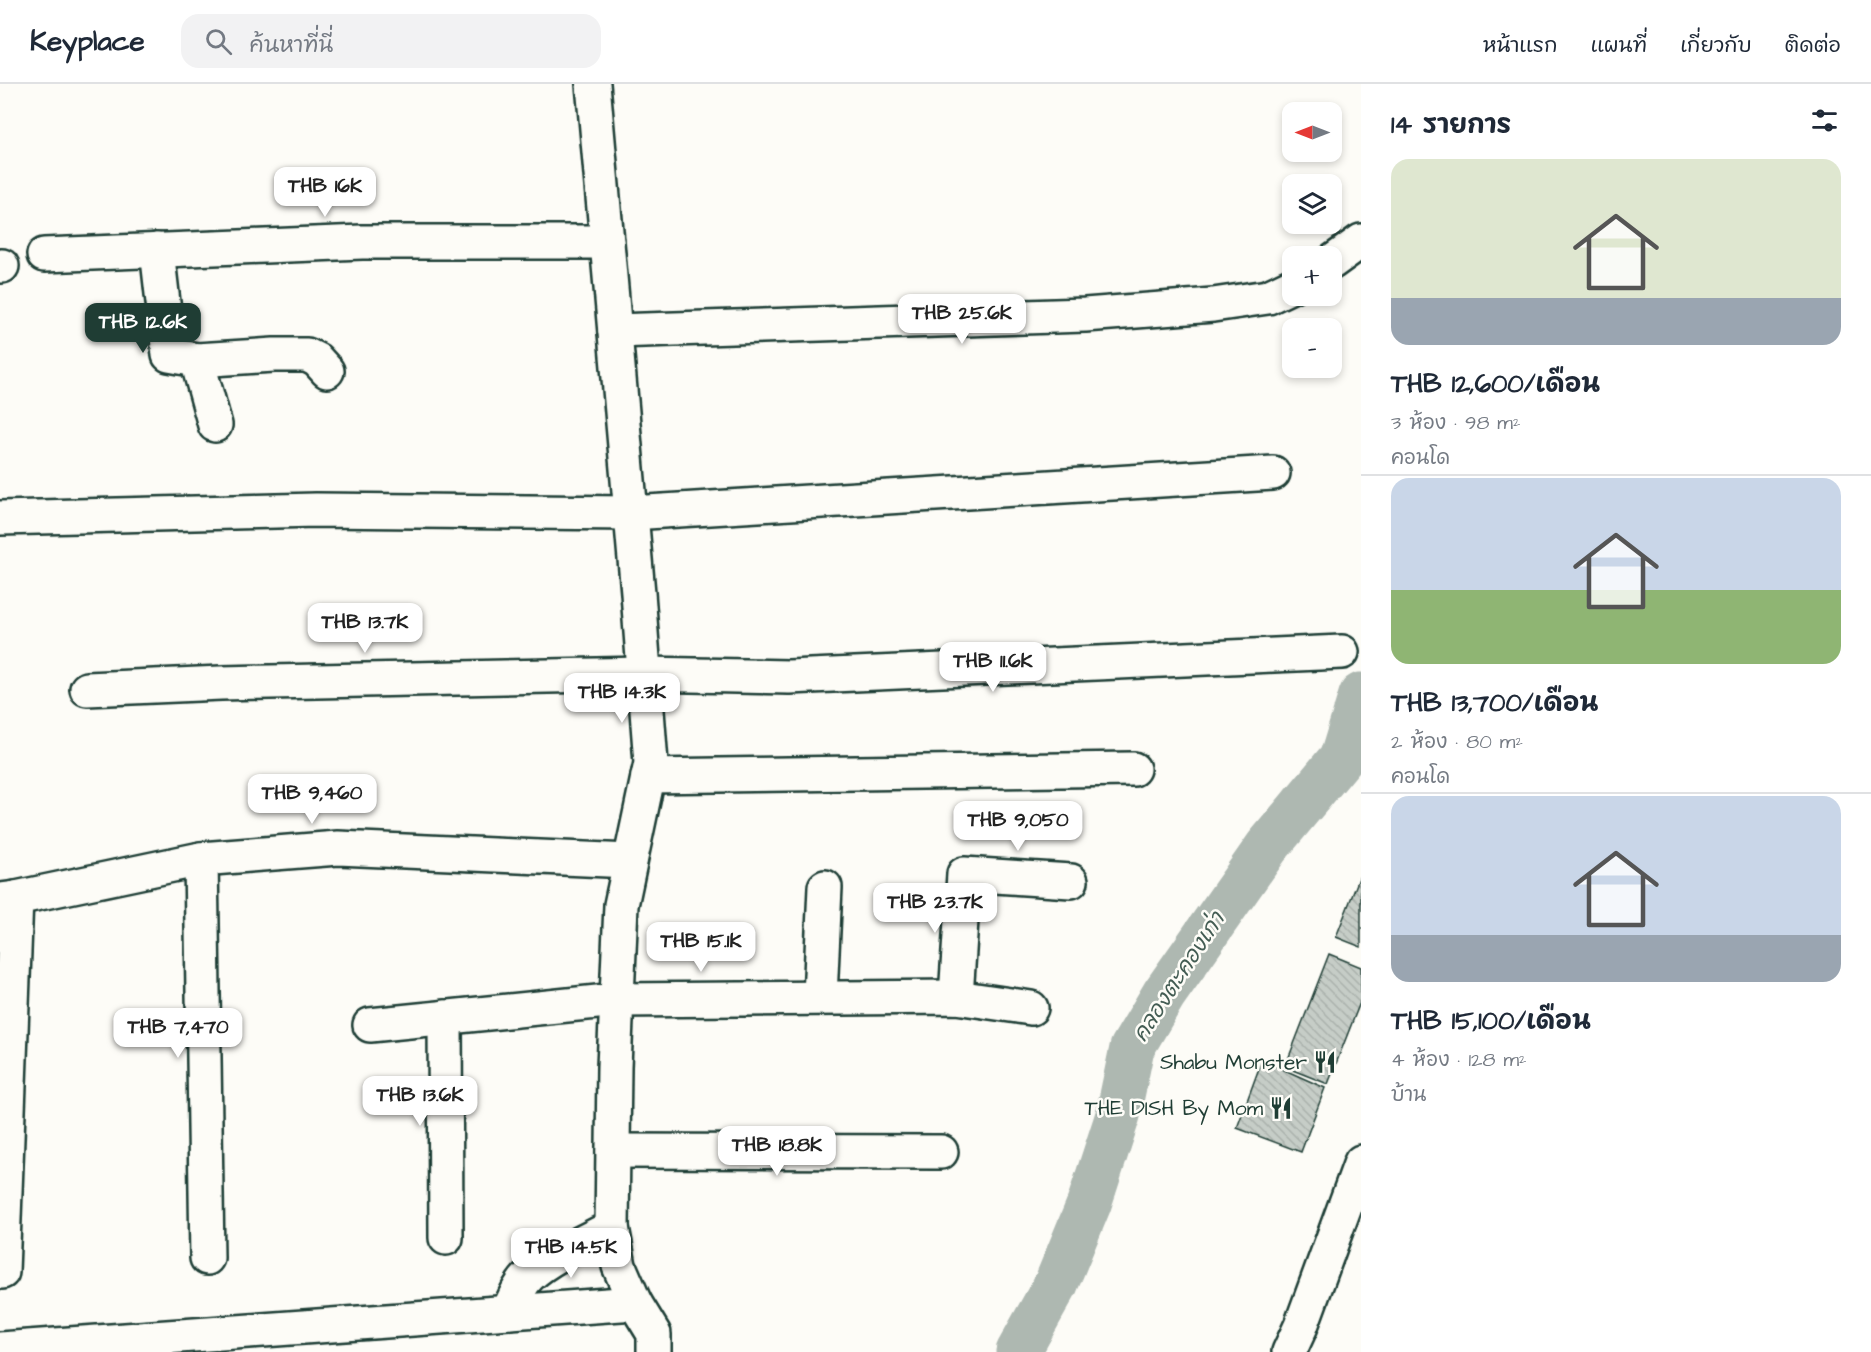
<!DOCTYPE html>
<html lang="th">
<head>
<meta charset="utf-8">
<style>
  :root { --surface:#fff; --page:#f2f2f3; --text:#1f2937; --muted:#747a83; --line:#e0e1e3; --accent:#1f3d34 }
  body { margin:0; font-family:"Architects Daughter","Playpen Sans Thai",sans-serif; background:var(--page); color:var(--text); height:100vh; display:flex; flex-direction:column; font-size:22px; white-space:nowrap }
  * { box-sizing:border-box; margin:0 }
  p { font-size:20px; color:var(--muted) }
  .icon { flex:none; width:33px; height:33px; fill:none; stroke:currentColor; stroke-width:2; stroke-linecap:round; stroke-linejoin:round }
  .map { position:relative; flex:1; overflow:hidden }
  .drawer { display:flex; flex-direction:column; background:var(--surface); width:510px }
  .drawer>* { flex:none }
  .needle { width:39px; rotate:270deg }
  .controls { position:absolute; left:1282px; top:18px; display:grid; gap:12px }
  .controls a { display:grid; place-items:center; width:60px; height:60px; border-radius:12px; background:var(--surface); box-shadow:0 3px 9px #0003; font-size:30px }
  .price { position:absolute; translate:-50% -51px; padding:0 14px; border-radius:12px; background:#fff; color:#222; font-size:20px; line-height:39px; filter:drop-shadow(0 2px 3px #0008) }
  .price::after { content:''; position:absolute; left:50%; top:36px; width:18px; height:14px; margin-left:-9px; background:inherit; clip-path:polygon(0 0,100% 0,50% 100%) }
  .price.selected { background:var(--accent); color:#fff }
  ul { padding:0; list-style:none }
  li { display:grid; align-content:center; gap:12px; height:318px; padding:0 30px }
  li+li { border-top:2px solid var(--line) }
  li span { display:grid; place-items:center; height:186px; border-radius:18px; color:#555 }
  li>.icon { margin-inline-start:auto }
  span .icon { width:108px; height:108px; fill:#fffc; stroke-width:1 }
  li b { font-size:26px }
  h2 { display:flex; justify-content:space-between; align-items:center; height:72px; padding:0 30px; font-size:26px }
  header { display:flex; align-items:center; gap:36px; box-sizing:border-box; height:84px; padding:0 30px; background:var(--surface); border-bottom:2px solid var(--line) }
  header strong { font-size:28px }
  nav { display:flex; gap:33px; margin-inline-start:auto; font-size:21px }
  .search { width:420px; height:54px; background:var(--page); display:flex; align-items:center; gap:15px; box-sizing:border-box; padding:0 21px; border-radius:18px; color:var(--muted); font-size:22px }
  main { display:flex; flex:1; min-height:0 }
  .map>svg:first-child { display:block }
</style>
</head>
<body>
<header>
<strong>Keyplace</strong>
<div class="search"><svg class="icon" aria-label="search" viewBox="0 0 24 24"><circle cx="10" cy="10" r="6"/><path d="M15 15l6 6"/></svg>ค้นหาที่นี่</div>
<nav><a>หน้าแรก</a><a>แผนที่</a><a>เกี่ยวกับ</a><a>ติดต่อ</a></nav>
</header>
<main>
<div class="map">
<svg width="1361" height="1268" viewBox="0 0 1361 1268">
  <defs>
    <pattern id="building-back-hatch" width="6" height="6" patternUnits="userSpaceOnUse" patternTransform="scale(1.5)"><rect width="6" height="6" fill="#c6cdc7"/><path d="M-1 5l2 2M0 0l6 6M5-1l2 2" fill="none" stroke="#aab1ac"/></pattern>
  </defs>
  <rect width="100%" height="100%" fill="#fdfcf7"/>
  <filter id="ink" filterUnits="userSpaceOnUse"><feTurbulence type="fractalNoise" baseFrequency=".0167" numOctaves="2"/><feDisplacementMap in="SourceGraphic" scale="12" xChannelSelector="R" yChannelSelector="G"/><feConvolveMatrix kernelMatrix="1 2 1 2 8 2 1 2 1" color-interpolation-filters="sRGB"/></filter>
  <g filter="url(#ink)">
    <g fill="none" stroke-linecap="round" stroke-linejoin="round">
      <path stroke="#aeb8b1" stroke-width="45" d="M1018,1268L1056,1200L1089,1120L1118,1031L1132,964L1164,910L1267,763L1342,673L1361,611"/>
    </g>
    <g fill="url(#building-back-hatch)" stroke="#1f3d34" stroke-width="1.5">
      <path d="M1361,789V863L1336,853Z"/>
      <path d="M1329,870L1361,883V916L1328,1000L1285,983Z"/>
      <path d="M1262,976L1325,1004L1301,1068L1237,1044Z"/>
    </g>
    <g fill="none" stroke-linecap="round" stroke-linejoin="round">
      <g stroke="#1f3d34" stroke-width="38">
        <g id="minor">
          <path d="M593,0L638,509L651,679L621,821L614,983L612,1143L619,1182L635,1219L654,1250V1268"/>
          <path d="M157,166L169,271L197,276L215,341"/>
          <path d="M44,171L362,158H607"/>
          <path d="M1332,178L1361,157"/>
          <path d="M0,182H2"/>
          <path d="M615,247L1085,231L1213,221L1268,213L1293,201"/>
          <path d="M197,276L274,271H307L317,276L327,287"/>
          <path d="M0,434L316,426L631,429L1273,389"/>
          <path d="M87,605L221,599L644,590L789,593L1342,568"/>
          <path d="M648,692L1133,685"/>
          <path d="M201,775L207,1174"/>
          <path d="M0,816L16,814L201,775L338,764L630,777"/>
          <path d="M820,913L825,803"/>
          <path d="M956,913L964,790L1071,797"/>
          <path d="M445,933L446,1154"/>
          <path d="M370,941L617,916L956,913L1031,924"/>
          <path d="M613,1067L941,1068"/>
          <path d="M2,1188L16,814"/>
          <path d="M508,1228C514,1215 519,1201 530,1191C549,1173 588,1156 612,1143"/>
          <path d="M0,1265L635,1219"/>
          <path d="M1289,1268L1301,1242L1361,1078"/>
        </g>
      </g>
      <use href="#minor" stroke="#fdfcf7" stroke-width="33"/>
    </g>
  </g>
  <defs>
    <g id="restaurant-bare" transform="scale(1.8)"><path d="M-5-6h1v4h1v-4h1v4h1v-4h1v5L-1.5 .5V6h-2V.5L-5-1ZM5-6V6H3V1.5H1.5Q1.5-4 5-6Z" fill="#1f3d34" stroke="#fdfcf7" stroke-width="2.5" paint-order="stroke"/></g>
  </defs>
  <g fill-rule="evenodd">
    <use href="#restaurant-bare" x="1325" y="978"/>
    <use href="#restaurant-bare" x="1281" y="1024"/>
  </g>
  <g text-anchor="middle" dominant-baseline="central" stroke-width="5" stroke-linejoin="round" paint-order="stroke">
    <g font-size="21" fill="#1f3d34" stroke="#fdfcf7" text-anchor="end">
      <text x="1307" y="978">Shabu Monster</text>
      <text x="1263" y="1024">THE DISH By Mom</text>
    </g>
    <g font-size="22" font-style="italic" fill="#435c53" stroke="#fdfcf7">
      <text transform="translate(1179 893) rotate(-57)">คลองตะคองเก่า</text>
    </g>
  </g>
</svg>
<div class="controls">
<a><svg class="needle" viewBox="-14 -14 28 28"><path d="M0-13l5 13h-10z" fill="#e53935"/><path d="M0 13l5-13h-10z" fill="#747a83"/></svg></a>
<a><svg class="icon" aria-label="layers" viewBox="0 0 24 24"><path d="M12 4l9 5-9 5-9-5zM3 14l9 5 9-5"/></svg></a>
<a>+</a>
<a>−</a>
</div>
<b class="price" style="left:325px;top:134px">THB 16K</b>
<b class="price" style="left:962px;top:261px">THB 25.6K</b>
<b class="price selected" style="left:143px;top:270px">THB 12.6K</b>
<b class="price" style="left:365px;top:570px">THB 13.7K</b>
<b class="price" style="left:993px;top:609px">THB 11.6K</b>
<b class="price" style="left:622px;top:640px">THB 14.3K</b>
<b class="price" style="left:312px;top:741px">THB 9,460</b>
<b class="price" style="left:1018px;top:768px">THB 9,050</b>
<b class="price" style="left:935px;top:850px">THB 23.7K</b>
<b class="price" style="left:701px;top:889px">THB 15.1K</b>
<b class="price" style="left:178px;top:975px">THB 7,470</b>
<b class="price" style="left:420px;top:1043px">THB 13.6K</b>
<b class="price" style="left:777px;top:1093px">THB 18.8K</b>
<b class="price" style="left:571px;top:1195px">THB 14.5K</b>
</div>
<section class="drawer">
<h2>14 รายการ<svg class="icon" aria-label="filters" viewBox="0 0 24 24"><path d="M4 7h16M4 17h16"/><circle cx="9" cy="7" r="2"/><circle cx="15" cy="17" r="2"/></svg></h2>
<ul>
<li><span style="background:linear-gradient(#dfe7d0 75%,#9aa5b1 0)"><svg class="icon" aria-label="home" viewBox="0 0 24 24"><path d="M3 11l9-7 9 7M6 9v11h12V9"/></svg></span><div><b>THB 12,600/เดือน</b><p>3 ห้อง · 98 m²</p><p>คอนโด</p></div></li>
<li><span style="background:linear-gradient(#c9d6e8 60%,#8fb573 0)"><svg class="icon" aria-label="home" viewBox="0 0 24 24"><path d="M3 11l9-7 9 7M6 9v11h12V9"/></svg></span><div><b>THB 13,700/เดือน</b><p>2 ห้อง · 80 m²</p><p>คอนโด</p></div></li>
<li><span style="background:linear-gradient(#c9d6e8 75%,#9aa5b1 0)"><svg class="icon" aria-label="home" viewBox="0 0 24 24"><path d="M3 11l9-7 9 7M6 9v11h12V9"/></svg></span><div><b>THB 15,100/เดือน</b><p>4 ห้อง · 128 m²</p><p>บ้าน</p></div></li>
</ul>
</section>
</main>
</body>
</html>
